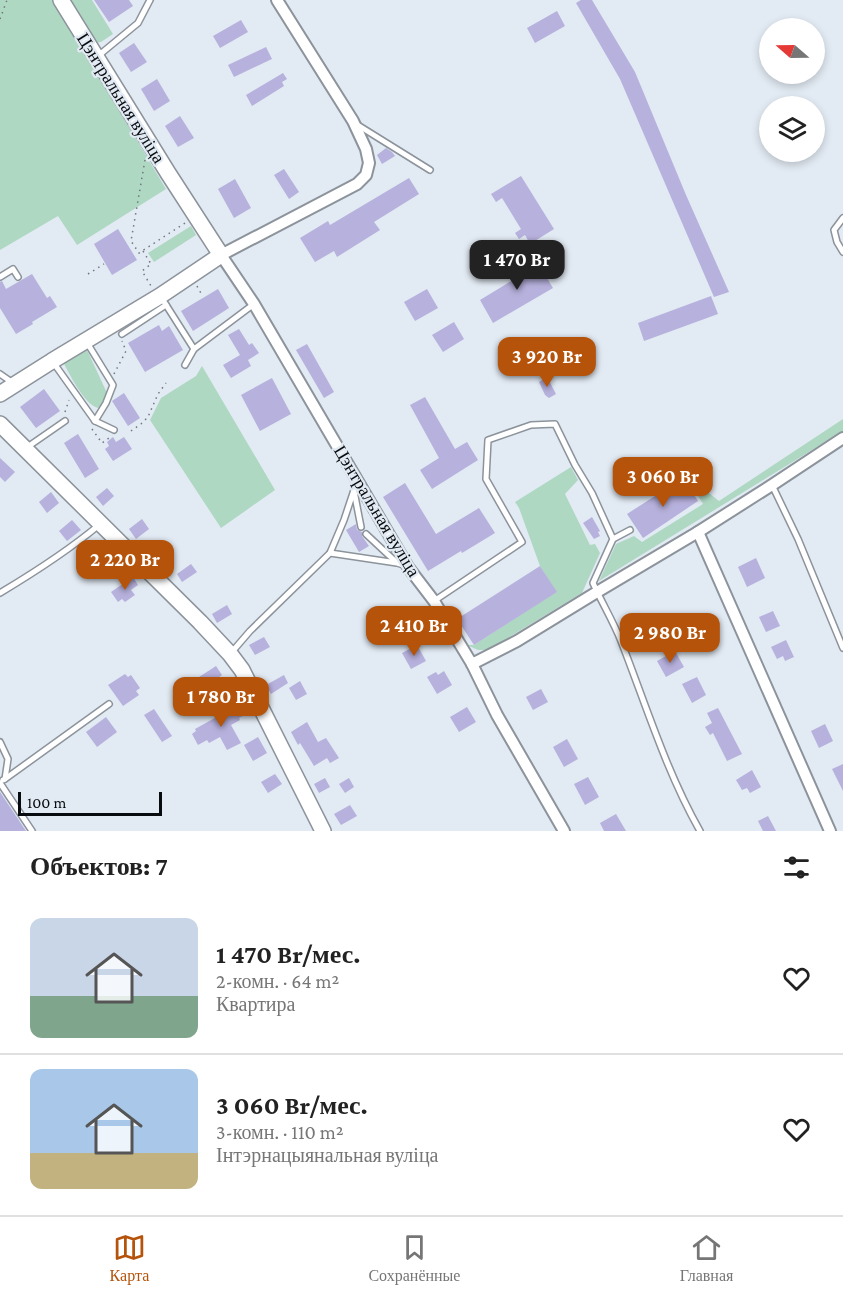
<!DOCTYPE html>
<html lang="ru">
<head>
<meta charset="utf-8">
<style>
  :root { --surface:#fff; --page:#f6f6f6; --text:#222; --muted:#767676; --line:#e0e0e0; --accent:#b45309 }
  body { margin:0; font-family:"Crimson Pro",serif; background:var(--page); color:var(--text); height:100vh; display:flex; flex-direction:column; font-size:22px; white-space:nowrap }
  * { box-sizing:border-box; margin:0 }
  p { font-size:20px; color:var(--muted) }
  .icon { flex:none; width:33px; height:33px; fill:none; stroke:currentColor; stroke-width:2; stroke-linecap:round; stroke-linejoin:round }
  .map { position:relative; height:831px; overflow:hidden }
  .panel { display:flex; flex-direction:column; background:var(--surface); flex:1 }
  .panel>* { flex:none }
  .needle { width:39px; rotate:290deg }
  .controls { position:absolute; left:759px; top:18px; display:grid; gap:12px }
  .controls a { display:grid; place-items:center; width:66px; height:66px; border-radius:50%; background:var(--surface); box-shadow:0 3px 9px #0003; font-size:30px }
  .scale { position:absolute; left:18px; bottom:15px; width:144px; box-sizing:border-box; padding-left:6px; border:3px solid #090c0e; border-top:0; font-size:16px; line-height:21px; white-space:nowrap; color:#090c0e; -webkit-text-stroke:4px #e2eaf3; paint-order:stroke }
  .price { position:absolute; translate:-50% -51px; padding:0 14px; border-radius:12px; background:var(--accent); color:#fff; font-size:20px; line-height:39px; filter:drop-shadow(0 2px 3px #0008) }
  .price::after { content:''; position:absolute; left:50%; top:36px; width:18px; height:14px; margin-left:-9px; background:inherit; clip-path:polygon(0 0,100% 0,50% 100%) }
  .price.selected { background:#222; color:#fff }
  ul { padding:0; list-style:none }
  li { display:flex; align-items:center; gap:18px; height:150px; padding:0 30px }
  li+li { border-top:2px solid var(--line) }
  li span { display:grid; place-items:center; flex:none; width:168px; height:120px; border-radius:12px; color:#555 }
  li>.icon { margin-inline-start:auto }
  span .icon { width:72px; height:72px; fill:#fffc; stroke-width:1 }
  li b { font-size:26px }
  h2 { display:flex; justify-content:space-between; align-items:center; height:72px; padding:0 30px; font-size:26px }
  .menu { display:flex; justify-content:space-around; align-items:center; height:84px; border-top:2px solid var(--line); background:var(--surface); font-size:16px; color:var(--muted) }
  .menu a { display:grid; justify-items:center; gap:3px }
  .menu .selected { color:var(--accent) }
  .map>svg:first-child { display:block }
</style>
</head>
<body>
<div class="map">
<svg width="843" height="831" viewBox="0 0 843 831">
  <rect width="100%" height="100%" fill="#e2eaf3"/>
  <g fill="#afd8c3">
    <path d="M0,0H53L166,189L77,245L58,216L0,250Z"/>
    <path d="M69,0H92L113,34L101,42L96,43Z"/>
    <path d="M191,226L196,235L154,262L148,253Z"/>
    <path d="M85,349L88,352L107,393C105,398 104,406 98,408C84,404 70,375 63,362Z"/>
    <path d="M202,366L275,490L221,528L150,420L161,398L196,376Z"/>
    <path d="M843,419V431L599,581L616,544L634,536L642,542L703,504L685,474L719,501Z"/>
    <path d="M571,467L578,480L565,494L590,545L595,544L600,553L582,593L488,650H478L467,645H474L556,592L540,566L519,508L515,502Z"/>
  </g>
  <g fill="#b7b1dd">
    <path d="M94,0H129L133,6L109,22Z"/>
    <path d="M581,0H592L635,72L686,195L729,292L714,297L620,79L576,3Z"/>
    <path d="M557,11L565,26L535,43L527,28Z"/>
    <path d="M241,20L248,32L220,48L213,36Z"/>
    <path d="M134,43L147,62L131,72L119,53Z"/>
    <path d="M266,47L272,59L234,77L228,65Z"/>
    <path d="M283,73L287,79L282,82L284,86L252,106L246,95Z"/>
    <path d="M157,79L170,101L154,111L141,89Z"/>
    <path d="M180,116L194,138L178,147L165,126Z"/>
    <path d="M386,148L392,152L395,156L382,164L377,155Z"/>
    <path d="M284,169L299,192L289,199L274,175Z"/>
    <path d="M521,176L554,229L530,244L525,235L519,239L515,233L521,229L502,198L496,202L491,194Z"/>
    <path d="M409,178L419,194L374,222L380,230L337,257L334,251L315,262L300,238L328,221L330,225Z"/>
    <path d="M235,179L251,208L234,218L218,189Z"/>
    <path d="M118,229L137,260L112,275L94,244Z"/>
    <path d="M526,258L532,269L539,265L553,288L493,323L480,300L516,278L509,268Z"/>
    <path d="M32,274L47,298L50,296L57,307L32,322L33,324L16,334L0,308V282L2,281L6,289Z"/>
    <path d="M218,289L229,308L193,331L181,311Z"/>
    <path d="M427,289L438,308L415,321L404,302Z"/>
    <path d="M711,296L718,314L644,341L638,323Z"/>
    <path d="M454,322L464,339L443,352L432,335Z"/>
    <path d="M159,325L162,331L169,326L183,350L145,372L128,343Z"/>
    <path d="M239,329L249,345L252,343L259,353L248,360L251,366L231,378L223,365L240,355L228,335Z"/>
    <path d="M307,344L334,392L324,398L296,350Z"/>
    <path d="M547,377L556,394L549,398L545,395L539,382Z"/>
    <path d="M272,378L291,414L260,431L241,395Z"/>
    <path d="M44,389L60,411L36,428L20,407Z"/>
    <path d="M124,393L140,418L128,426L112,401Z"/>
    <path d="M425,397L455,449L467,442L478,460L432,489L420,470L439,458L410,405Z"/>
    <path d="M78,434L99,469L85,478L64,443Z"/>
    <path d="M113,437L116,442L124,437L132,449L113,461L105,449L109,446L107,442Z"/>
    <path d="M0,458L15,472L5,482L0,477Z"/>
    <path d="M683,478L698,501L643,538L627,514Z"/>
    <path d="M405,483L436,534L479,508L495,533L462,553L461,551L428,571L383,497Z"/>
    <path d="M107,488L114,496L103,506L96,497Z"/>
    <path d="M51,492L59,503L47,513L39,502Z"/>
    <path d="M592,517L600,531L598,532L600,536L594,539L583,523Z"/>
    <path d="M142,519L149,529L136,539L129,529Z"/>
    <path d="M72,520L81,530L67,541L59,531Z"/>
    <path d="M356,524L357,530L362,532V536L369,546L359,552L346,530Z"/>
    <path d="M107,551L114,560L98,571L91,562Z"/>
    <path d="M756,558L765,578L747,587L738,567Z"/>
    <path d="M191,564L197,572L182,582L177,574Z"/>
    <path d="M540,566L557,592L474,645L457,619Z"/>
    <path d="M133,577L138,585L131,590L135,595L125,602L122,599L118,602L111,592Z"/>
    <path d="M227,605L232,614L217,623L212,614Z"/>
    <path d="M395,610L401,622L389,629L382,617Z"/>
    <path d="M773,611L780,626L766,632L759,617Z"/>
    <path d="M264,637L270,647L255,655L249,645Z"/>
    <path d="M786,640L794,657L785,661L783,656L777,659L771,647Z"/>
    <path d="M417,645L426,661L411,669L402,653Z"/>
    <path d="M675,651L684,667L666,677L657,661Z"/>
    <path d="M216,666L222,675L215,680L222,690L208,698L196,679Z"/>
    <path d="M444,671L452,685L437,694L427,677L436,672L438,675Z"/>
    <path d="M125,674L128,677L131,675L140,688L136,691L139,695L123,706L108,685Z"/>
    <path d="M284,675L288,683L271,694L266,685Z"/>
    <path d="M697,677L706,695L692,703L682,684Z"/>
    <path d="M300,681L307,694L296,700L289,688Z"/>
    <path d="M541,689L548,702L533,710L526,697Z"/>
    <path d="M237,703L238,705L241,704L246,714L239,718L240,720L231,725L241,743L227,750L220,737L209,743L207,740L198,745L192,734L196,731L195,729L222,714V711Z"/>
    <path d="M467,707L476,722L459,732L450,717Z"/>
    <path d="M718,708L742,754L727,761L713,733L710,735L705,727L712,723L707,713Z"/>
    <path d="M154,709L172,736L162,742L144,715Z"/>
    <path d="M106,717L117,732L97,747L86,732Z"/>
    <path d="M307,722L318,742L326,738L339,758L330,763L327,758L314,766L300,743L298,745L291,732Z"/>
    <path d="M825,724L833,741L819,748L811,731Z"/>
    <path d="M258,737L267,753L253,761L244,745Z"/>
    <path d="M567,739L578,759L564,767L553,747Z"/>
    <path d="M843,764V791L832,769Z"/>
    <path d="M752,770L761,787L750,793L747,788L742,790L736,780Z"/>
    <path d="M275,774L282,784L268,793L261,782Z"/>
    <path d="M588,777L599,797L585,805L574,784Z"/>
    <path d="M325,778L330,787L319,793L314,784Z"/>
    <path d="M349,778L354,787L345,793L339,784Z"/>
    <path d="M0,792L26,831H0Z"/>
    <path d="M350,805L357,816L341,825L334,814Z"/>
    <path d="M616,814L626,831H604L600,823Z"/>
    <path d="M768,816L776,831H763L758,821Z"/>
  </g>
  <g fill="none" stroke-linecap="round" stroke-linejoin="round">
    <g stroke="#8c939b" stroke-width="8">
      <g id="lane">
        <path d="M98,56L138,23L150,0"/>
        <path d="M356,124L430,170"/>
        <path d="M843,218L834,230L837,242L843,252"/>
        <path d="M0,277L13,269L18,277"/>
        <path d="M161,297L194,349L254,304"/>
        <path d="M122,334L166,305"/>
        <path d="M86,341L113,385L106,403L95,421"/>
        <path d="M53,362L95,421L114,430"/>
        <path d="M185,365L194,349"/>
        <path d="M0,374L13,383"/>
        <path d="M26,448L65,421"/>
        <path d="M772,485L798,539L843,648"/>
        <path d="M354,491L361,527"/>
        <path d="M366,534L396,562"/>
        <path d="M613,539L630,530"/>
        <path d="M330,553L397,563L407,566"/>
        <path d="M0,593C35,572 68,551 99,525"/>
        <path d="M434,601L522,542L486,479L488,440L531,425L555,424L575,465L592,493L613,539L593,583C602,603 613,621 621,641C646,705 666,771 700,831"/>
        <path d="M231,653L250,631L330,553L344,520L354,490V479"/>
        <path d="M0,742L8,759L5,779L3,780"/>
        <path d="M5,779L109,704"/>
        <path d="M0,783L32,831"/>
      </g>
    </g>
    <g stroke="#8c939b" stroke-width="14">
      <g id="street">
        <path d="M277,0L353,121L366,149L369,163L366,175L357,184L221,255L254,304L408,567L434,601L472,664L497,715L564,831"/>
        <path d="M698,532L830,831"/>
        <path d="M472,664L517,641L597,592L698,532L772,485L843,438"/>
      </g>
    </g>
    <g stroke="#8c939b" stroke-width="18">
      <g id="secondary">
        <path d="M0,394L52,361L160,296L221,255L168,173L61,0"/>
        <path d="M0,424L200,622L230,654L242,670L323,831"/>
      </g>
    </g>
    <g stroke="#73787e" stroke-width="1.5" stroke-dasharray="1.5 4.5" stroke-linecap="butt">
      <path d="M0,19L7,0"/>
      <path d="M145,160L131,241L139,253L185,223"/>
      <path d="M143,251L151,264L142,271L151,286"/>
      <path d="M88,274L104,264"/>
      <path d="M197,286L202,295"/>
      <path d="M114,374L126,351L122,341"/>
      <path d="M65,412L69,400"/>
      <path d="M92,429L102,443L109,438"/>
      <path d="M131,431L141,424L148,417L158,394L166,383"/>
    </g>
    <use href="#lane" stroke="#fff" stroke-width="5"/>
    <use href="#street" stroke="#fff" stroke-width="10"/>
    <use href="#secondary" stroke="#fff" stroke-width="15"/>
  </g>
  <g text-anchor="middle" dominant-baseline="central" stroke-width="4.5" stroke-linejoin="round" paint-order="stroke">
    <g font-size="18" fill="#090c0e" stroke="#e2eaf3">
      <text transform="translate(121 98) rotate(58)">Цэнтральная вуліца</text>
      <text transform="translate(377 511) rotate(59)">Цэнтральная вуліца</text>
    </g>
  </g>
</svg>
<div class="controls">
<a><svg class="needle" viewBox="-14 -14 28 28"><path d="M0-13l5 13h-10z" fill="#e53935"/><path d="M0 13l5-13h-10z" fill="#767676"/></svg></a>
<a><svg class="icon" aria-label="layers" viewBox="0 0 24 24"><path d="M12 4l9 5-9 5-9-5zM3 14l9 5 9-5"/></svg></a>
</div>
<div class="scale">100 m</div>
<b class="price selected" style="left:517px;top:291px">1 470 Br</b>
<b class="price" style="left:547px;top:388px">3 920 Br</b>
<b class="price" style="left:663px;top:508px">3 060 Br</b>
<b class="price" style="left:125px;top:591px">2 220 Br</b>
<b class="price" style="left:414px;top:657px">2 410 Br</b>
<b class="price" style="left:670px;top:664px">2 980 Br</b>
<b class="price" style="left:221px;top:728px">1 780 Br</b>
</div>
<section class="panel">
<h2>Объектов: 7<svg class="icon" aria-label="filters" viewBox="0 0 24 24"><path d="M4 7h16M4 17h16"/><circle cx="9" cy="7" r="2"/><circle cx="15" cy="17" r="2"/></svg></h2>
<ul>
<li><span style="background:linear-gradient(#c9d6e8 65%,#7fa58c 0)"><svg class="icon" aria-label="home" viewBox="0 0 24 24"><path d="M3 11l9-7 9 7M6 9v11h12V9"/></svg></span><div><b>1 470 Br/мес.</b><p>2-комн. · 64 m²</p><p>Квартира</p></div><svg class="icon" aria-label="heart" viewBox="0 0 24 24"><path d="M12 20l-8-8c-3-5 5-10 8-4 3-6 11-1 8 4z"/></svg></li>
<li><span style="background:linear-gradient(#a9c7e8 70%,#c2b280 0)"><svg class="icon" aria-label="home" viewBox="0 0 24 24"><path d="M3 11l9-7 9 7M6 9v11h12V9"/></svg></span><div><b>3 060 Br/мес.</b><p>3-комн. · 110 m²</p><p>Інтэрнацыянальная вуліца</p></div><svg class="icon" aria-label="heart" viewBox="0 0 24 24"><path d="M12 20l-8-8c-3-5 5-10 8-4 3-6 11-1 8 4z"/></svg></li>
</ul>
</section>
<nav class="menu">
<a class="selected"><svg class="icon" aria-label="map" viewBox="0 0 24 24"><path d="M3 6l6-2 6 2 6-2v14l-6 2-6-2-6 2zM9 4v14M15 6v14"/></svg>Карта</a>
<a><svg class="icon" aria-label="saved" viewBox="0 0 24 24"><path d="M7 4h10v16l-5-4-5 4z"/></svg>Сохранённые</a>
<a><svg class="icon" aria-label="home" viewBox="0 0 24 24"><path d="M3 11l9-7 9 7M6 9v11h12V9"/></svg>Главная</a>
</nav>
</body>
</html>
